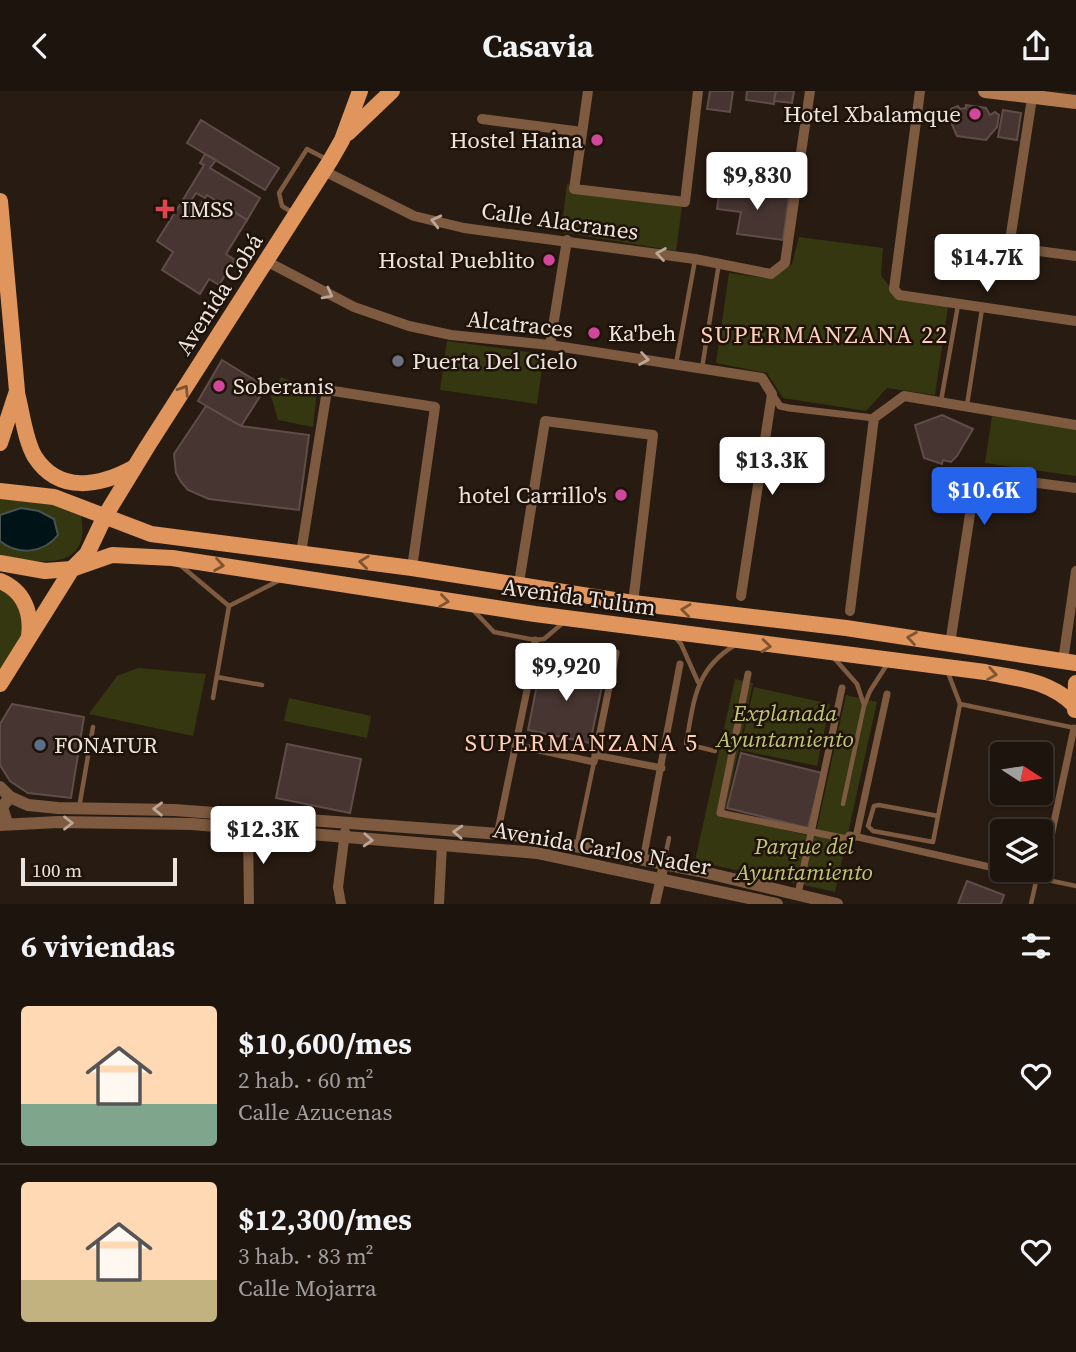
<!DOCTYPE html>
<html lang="es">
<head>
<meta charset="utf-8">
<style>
  :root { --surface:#1e140e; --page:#2b211c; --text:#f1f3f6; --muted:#a19e9e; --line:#3c332e; --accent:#2563eb }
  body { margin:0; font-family:"Source Serif 4",serif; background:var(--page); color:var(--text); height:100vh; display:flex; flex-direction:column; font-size:26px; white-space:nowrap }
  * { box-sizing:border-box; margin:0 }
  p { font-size:23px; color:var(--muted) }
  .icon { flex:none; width:38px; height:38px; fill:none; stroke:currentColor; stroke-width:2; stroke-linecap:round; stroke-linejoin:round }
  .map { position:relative; height:813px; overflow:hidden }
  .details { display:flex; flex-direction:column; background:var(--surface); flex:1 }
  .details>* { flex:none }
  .needle { width:46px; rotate:102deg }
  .tools { position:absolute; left:990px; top:651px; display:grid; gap:14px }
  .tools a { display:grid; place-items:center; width:63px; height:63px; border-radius:7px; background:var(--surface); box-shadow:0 2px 5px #0004,0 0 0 2px var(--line); font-size:35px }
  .scale { position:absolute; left:21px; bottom:18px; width:156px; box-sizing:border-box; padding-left:7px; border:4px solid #ede4de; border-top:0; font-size:19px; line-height:24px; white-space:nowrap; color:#ede4de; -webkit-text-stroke:5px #1e1209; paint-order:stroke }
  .price { position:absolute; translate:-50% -60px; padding:0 16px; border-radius:7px; background:#fff; color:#222; font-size:23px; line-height:46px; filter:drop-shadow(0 2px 4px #0008) }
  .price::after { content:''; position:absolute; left:50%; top:42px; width:21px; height:16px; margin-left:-10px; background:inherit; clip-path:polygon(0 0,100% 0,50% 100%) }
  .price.on { background:var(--accent); color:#fff }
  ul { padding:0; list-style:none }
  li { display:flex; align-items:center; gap:21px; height:175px; padding:0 21px }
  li+li { border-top:2px solid var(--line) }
  li span { display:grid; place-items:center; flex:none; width:196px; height:140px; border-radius:7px; color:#555 }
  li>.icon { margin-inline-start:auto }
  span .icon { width:84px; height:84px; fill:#fffc; stroke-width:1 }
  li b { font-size:30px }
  h2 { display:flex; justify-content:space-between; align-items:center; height:84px; padding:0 21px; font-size:30px }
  header { display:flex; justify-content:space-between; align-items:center; height:91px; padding:0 21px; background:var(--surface); font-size:32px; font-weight:700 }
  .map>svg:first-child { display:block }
</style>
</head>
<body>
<header><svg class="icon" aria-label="back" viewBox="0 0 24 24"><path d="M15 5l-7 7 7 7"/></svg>Casavia<svg class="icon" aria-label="share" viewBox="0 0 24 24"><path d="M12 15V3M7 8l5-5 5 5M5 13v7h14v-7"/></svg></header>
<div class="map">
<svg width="1076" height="813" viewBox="0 0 1076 813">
  <rect width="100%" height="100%" fill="#281b12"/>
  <g fill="#353711">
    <path d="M567,93L683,108L676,160L561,141Z"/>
    <path d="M799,146L883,157L881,184L892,199L949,209L935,304L887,297L866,320L783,307L767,282L716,272L729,182L772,188L792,173Z"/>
    <path d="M447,250L544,263L537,313L440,299Z"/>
    <path d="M281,286L317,300L313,336L278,329L271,305Z"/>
    <path d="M992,325L1076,336V385L985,372Z"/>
    <path d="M0,406L44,410L81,425C92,482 36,472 0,464Z"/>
    <path d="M0,495L22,512L25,543L0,583Z"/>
    <path d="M138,577L206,583L193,645L89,623L117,585Z"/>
    <path d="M735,588L753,592L724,725L815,746L846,604L877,611L835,801L695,770Z"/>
    <path d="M754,596L830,613L817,675L740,659Z"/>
    <path d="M289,607L371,625L367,647L284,630Z"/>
  </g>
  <path fill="#001417" stroke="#475253" stroke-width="2" d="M21,417L39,420L54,428L58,444C44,462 18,465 0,450V424Z"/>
  <g fill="#463531" stroke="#604d4a" stroke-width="2">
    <path d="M710,0H733L730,21L707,18Z"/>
    <path d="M747,0H776L774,13L746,9Z"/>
    <path d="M776,0H794L792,12L774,10Z"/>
    <path d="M966,14L986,17L990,24L995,21L999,24L997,36L986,49L957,45L949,27L951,18L958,15L960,18L966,17Z"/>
    <path d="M1003,19L1021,22L1017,49L998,46Z"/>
    <path d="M201,29L279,77L265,99L187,52Z"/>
    <path d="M205,63L216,69L210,77L260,107L247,129L207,104L205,107L196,102L187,116L181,112L204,74L200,72Z"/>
    <path d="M720,97L789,106L783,149L737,143L741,121L717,118Z"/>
    <path d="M191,111L200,116L202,111L224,124L228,117L247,129L226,163L235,169L219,194L209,188L200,203L162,179L173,161L157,150L181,112L187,116Z"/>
    <path d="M222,269L266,296L241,335L198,310Z"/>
    <path d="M206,315L241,335L309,344L299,419L209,408L188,399L181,391L176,382L174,363Z"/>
    <path d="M942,324L973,338L957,365L951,371L943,369L942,373L924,367L915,334Z"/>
    <path d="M541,573L604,586L590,652L528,639Z"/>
    <path d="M12,613L84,626L71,707L28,702L10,690L0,674V633Z"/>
    <path d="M287,653L361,668L350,722L276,707Z"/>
    <path d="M741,662L822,682L808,737L727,717Z"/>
    <path d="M967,790L1004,804L1001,813H958Z"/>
  </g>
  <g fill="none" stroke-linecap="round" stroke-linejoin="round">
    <g stroke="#7d5a40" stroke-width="4.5">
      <path d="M293,122L282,115L279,102L307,58L328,69"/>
      <path d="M676,273L695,169"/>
      <path d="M702,277L719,172"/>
      <path d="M941,310L958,214"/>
      <path d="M967,314L982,218"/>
      <path d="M180,474L229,515"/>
      <path d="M474,520L494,541L535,549L544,548L564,531"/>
      <path d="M675,546L681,553L698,591"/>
      <path d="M834,567L857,593L864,614"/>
      <path d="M217,586L262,594"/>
      <path d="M213,607L229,515L280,489"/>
      <path d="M960,613L1075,637"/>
      <path d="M715,660L686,653C694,611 694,579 735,554"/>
      <path d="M843,713L864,615L870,600L888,572"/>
      <path d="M79,717L93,636"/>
      <path d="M938,725L879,714L874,715L868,735L873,740L933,751L960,613L947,579"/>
      <path d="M577,752L594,671"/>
      <path d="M664,771L669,747"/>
      <path d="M1043,788L1076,795"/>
      <path d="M1031,813L1037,786"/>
    </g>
    <g stroke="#7d5a40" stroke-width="7">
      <path d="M772,303L780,315L789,317L874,327"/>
      <path d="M748,583L720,722L847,748L849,744L1003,779"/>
      <path d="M515,654L594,671L616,562"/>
      <path d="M595,664L662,677"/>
      <path d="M497,744L534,565L535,549"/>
      <path d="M856,746L887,603"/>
      <path d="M643,769L680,573"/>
      <path d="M1004,779L1042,788L1074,637"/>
      <path d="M798,803L842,597"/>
    </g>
    <g stroke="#7d5a40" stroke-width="10">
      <path d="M588,0L574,98L685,111L698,0"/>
      <path d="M920,0L894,198L899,204L1076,230"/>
      <path d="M1032,7L1009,156L1076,165"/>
      <path d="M482,28L582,41"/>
      <path d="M324,80L414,125L464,137L695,168L771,183L785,172L810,0"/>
      <path d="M268,171L354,216L409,235L451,244L550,254L762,287L772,303L741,505"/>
      <path d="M550,254L567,149"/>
      <path d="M301,462L327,299L435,316L412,477"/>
      <path d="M519,492L545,330L653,344L633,512"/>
      <path d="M850,520L874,327L904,305L1076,334"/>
      <path d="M950,553L976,384L1076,397"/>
      <path d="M1063,570L1076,480"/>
      <path d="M248,738L249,813"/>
      <path d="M341,813L338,796L345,741"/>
      <path d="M439,813L442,753"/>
      <path d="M655,813L664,773"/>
    </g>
    <g stroke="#7d5a40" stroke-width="12">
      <path d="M0,696L10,706L28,714L58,717L174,719L526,745L699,780L837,813"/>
      <path d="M7,732L2,716L10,706"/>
      <path d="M0,734L58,731L192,733L537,762L777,813"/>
    </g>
    <path stroke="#b47b50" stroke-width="14" d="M985,0L1076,11"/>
    <g stroke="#df955c" stroke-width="16">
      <path d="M348,42L392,0"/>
      <path d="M0,110L17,300L0,352"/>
      <path d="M17,302C22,321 25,350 35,366C59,403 100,395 133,377"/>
      <path d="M0,400L54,406L151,443L412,477L633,512L846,537L1076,572"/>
      <path d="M0,472L45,480L72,478L112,464L172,467L535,523L985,581C1019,588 1049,589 1074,614"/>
      <path d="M0,490C24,500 32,521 29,546"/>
      <path d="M0,593L72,478L87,463L105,425L147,356L330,70L342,49L360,0"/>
      <path d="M1075,619L1076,592"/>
    </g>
  </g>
  <defs><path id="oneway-chevron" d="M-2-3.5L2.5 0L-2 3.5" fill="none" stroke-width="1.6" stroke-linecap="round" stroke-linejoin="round" transform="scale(1.75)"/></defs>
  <g stroke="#bba697">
    <use href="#oneway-chevron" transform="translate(436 130) rotate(-166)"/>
    <use href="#oneway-chevron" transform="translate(661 163) rotate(-171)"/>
    <use href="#oneway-chevron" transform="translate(328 203) rotate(28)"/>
    <use href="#oneway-chevron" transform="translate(644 268) rotate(9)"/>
    <use href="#oneway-chevron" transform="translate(158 718) rotate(-179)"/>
    <use href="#oneway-chevron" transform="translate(68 732)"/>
    <use href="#oneway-chevron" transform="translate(458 741) rotate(-177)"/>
    <use href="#oneway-chevron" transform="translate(368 749) rotate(3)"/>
  </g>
  <g stroke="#7e5432">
    <use href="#oneway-chevron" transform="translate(184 299) rotate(-57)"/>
    <use href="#oneway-chevron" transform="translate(364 471) rotate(-173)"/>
    <use href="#oneway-chevron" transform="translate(219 474) rotate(9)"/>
    <use href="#oneway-chevron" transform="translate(444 510) rotate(8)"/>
    <use href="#oneway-chevron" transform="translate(686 519) rotate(-173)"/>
    <use href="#oneway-chevron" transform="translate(912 547) rotate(-171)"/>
    <use href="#oneway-chevron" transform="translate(766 555) rotate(6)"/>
    <use href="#oneway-chevron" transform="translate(992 583) rotate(10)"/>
  </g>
  <g fill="#d1479c" stroke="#1e1209" stroke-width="2.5">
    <circle cx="975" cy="23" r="7"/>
    <circle cx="597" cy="49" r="7"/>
    <circle cx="549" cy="169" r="7"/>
    <circle cx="594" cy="242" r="7"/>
    <circle cx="219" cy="295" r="7"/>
    <circle cx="621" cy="404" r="7"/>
  </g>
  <path fill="#e0444e" stroke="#1e1209" stroke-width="2.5" d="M161.5 107.5h7v7h7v7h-7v7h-7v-7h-7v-7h7z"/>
  <circle fill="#6b7280" stroke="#1e1209" stroke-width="2.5" cx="398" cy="270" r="7"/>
  <circle fill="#5c6f8a" stroke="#1e1209" stroke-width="2.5" cx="40" cy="654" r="7"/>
  <g text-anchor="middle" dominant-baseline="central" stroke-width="5" stroke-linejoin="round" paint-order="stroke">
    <g font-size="23" fill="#ede4de" stroke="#1e1209" text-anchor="start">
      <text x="961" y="23" text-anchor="end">Hotel Xbalamque</text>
      <text x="583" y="49" text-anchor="end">Hostel Haina</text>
      <text x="181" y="118">IMSS</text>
      <text x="535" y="169" text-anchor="end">Hostal Pueblito</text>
      <text x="608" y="242">Ka'beh</text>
      <text x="412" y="270">Puerta Del Cielo</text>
      <text x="233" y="295">Soberanis</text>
      <text x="607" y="404" text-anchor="end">hotel Carrillo's</text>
      <text x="54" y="654">FONATUR</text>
    </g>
    <g font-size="23" fill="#ede4de" stroke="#1e1209">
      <text transform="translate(560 130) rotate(8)">Calle Alacranes</text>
      <text transform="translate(219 203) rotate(-57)">Avenida Cobá</text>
      <text transform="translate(520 233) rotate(6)">Alcatraces</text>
      <text transform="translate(579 506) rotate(8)">Avenida Tulum</text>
      <text transform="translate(602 757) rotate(10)">Avenida Carlos Nader</text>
    </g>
    <g font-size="23" font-style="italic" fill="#c1c775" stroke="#1e1209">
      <text x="785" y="622">Explanada<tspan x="785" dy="26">Ayuntamiento</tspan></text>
      <text x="804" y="755">Parque del<tspan x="804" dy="26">Ayuntamiento</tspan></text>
    </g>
    <g font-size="24" letter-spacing="2" fill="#fecfba" stroke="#1e1209">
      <text x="825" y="243">SUPERMANZANA 22</text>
      <text x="582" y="651">SUPERMANZANA 5</text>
    </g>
  </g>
</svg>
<div class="tools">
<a><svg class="needle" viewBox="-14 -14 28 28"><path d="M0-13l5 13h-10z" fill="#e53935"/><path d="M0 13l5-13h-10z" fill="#a19e9e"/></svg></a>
<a><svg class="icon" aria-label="layers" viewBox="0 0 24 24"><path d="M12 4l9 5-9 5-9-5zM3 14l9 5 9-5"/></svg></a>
</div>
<div class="scale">100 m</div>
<b class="price" style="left:757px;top:121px">$9,830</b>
<b class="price" style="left:987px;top:203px">$14.7K</b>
<b class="price" style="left:772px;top:406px">$13.3K</b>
<b class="price on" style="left:984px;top:436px">$10.6K</b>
<b class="price" style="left:566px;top:612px">$9,920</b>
<b class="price" style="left:263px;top:775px">$12.3K</b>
</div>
<section class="details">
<h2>6 viviendas<svg class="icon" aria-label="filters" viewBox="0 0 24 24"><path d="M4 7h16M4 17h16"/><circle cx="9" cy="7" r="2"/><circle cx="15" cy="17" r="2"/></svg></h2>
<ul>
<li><span style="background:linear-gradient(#ffd9b3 70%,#7fa58c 0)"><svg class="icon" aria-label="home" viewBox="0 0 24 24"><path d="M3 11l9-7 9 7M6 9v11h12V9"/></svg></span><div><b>$10,600/mes</b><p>2 hab. · 60 m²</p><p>Calle Azucenas</p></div><svg class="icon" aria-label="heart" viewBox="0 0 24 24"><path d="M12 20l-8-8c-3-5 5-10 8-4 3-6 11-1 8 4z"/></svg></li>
<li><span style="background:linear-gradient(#ffd9b3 70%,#c2b280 0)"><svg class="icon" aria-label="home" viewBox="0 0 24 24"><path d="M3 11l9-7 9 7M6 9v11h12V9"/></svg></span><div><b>$12,300/mes</b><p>3 hab. · 83 m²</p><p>Calle Mojarra</p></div><svg class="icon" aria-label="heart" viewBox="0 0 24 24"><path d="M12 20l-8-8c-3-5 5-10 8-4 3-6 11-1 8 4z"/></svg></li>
</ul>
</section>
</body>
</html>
